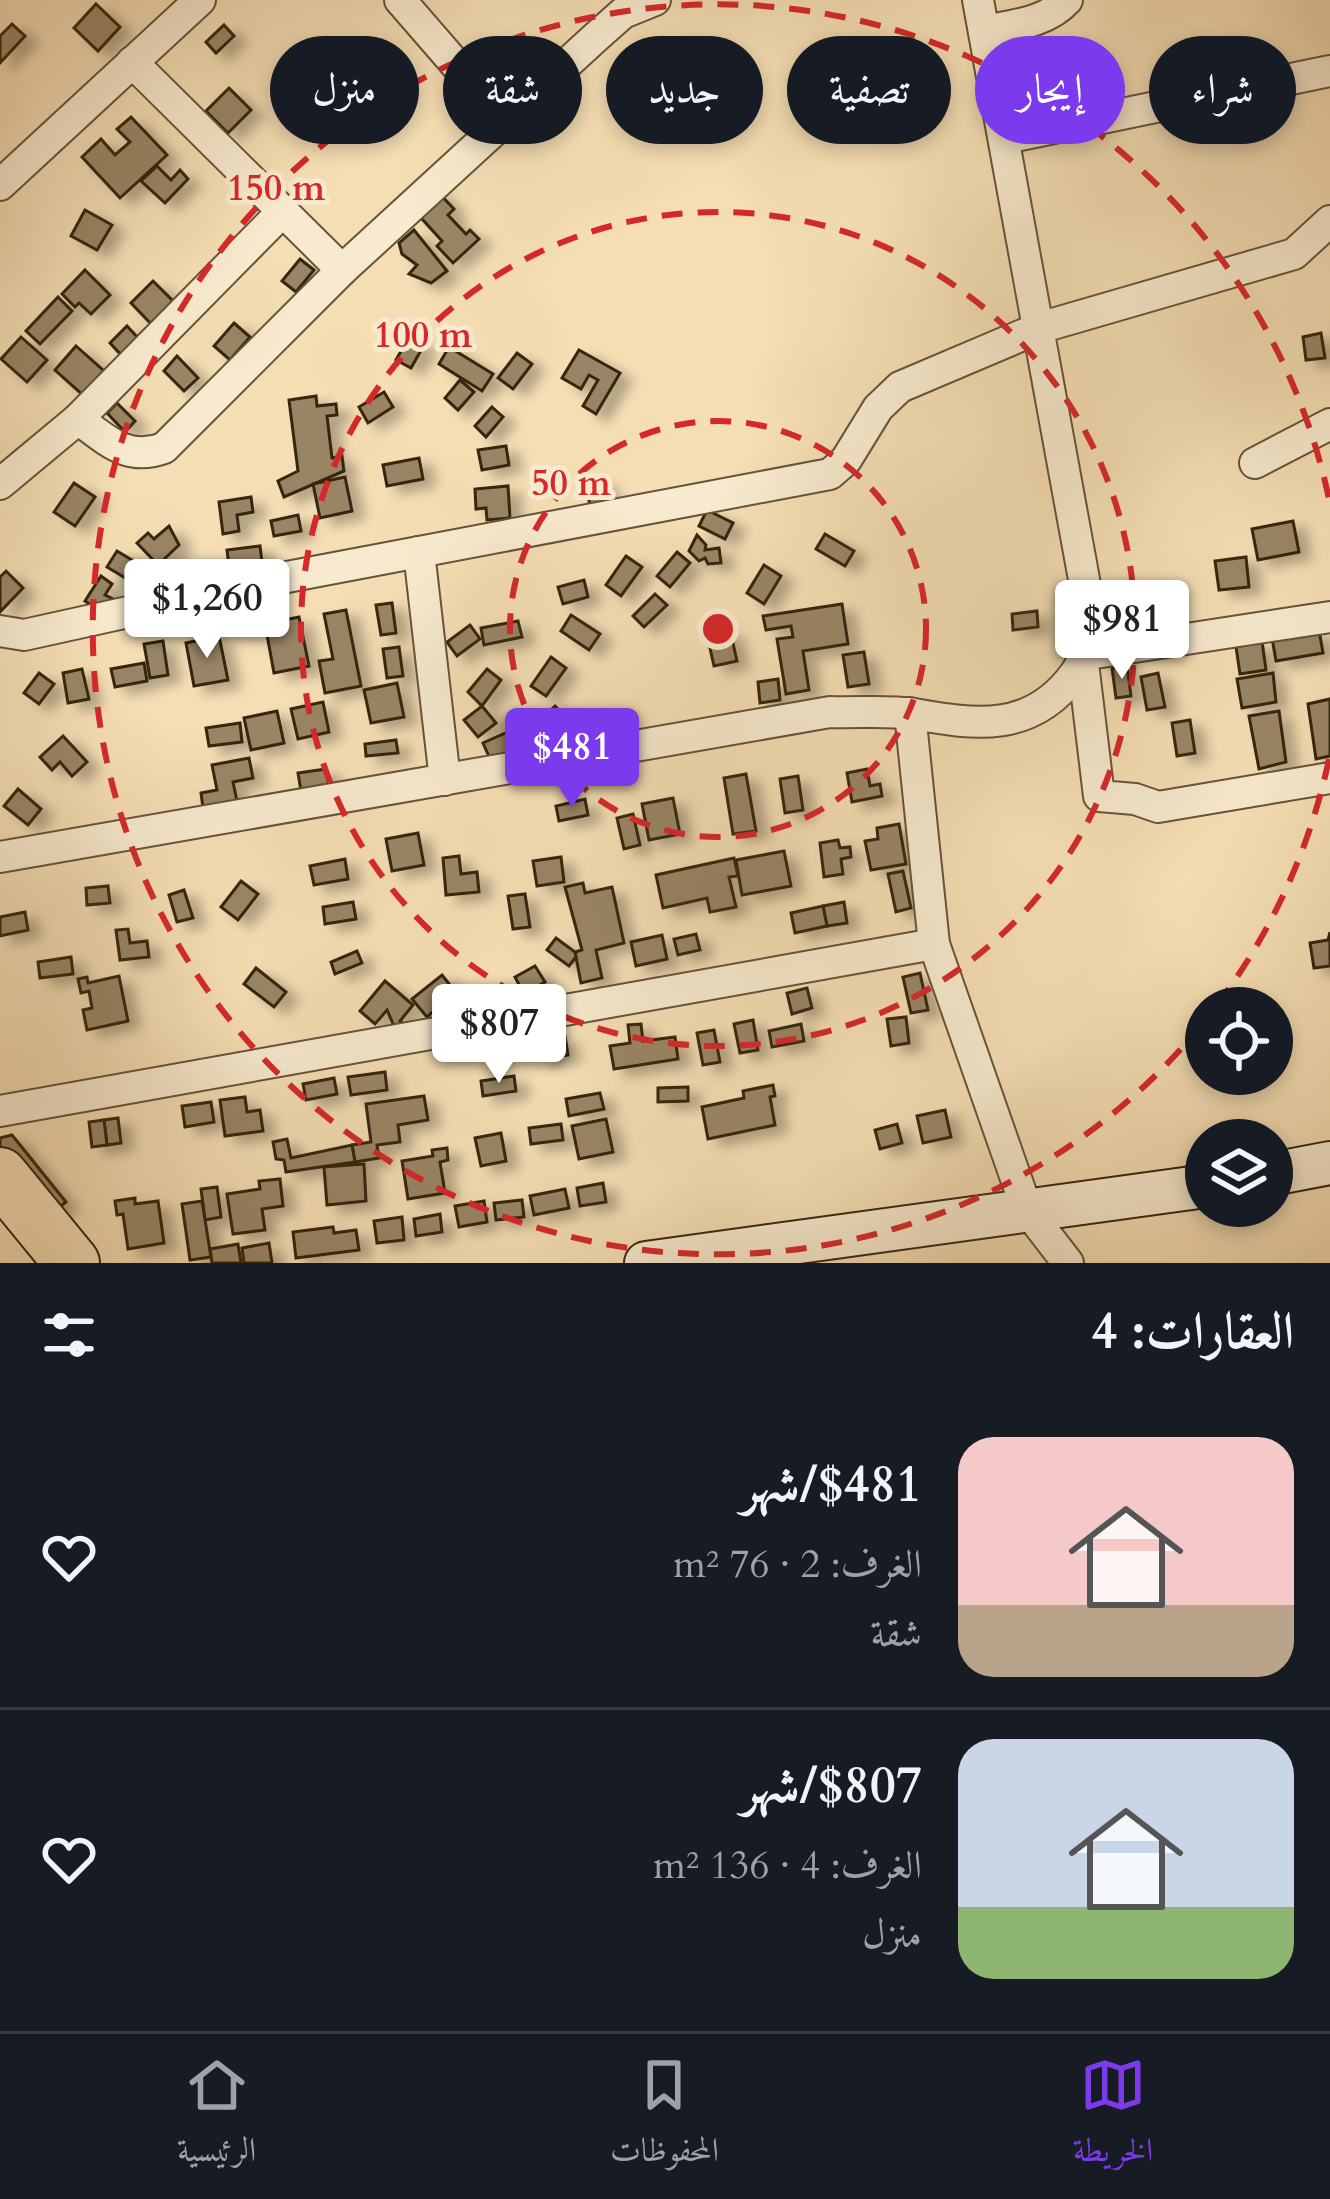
<!DOCTYPE html>
<html lang="ar">
<head>
<meta charset="utf-8">
<style>
  :root { --surface:#171b24; --page:#20242c; --text:#f1f3f6; --muted:#9ea1a6; --line:#363941; --accent:#7c3aed }
  body { margin:0; font-family:Cardo,Amiri,serif; background:var(--page); color:var(--text); direction:rtl; height:100vh; display:flex; flex-direction:column; font-size:45px; white-space:nowrap }
  * { box-sizing:border-box; margin:0 }
  p { font-size:39px; color:var(--muted) }
  .icon { flex:none; width:66px; height:66px; fill:none; stroke:currentColor; stroke-width:2; stroke-linecap:round; stroke-linejoin:round }
  .map { position:relative; height:1263px; overflow:hidden; direction:ltr }
  .side { display:flex; flex-direction:column; background:var(--surface); flex:1 }
  .side>* { flex:none }
  .guide { position:absolute; left:36px; top:36px; width:1260px; height:108px; direction:rtl; display:flex; gap:24px }
  .buttons { position:absolute; left:1185px; top:987px; display:grid; gap:24px }
  .buttons a { display:grid; place-items:center; width:108px; height:108px; border-radius:50%; background:var(--surface); box-shadow:0 6px 18px #0003; font-size:60px }
  .price { position:absolute; translate:-50% -102px; padding:0 27px; border-radius:12px; background:#fff; color:#222; font-size:39px; line-height:78px; filter:drop-shadow(0 3px 6px #0008) }
  .price::after { content:''; position:absolute; left:50%; top:72px; width:36px; height:27px; margin-left:-18px; background:inherit; clip-path:polygon(0 0,100% 0,50% 100%) }
  .price.on { background:var(--accent); color:#fff }
  ul { padding:0; list-style:none }
  li { display:flex; align-items:center; gap:36px; height:300px; padding:0 36px }
  li+li { border-top:3px solid var(--line) }
  li span { display:grid; place-items:center; flex:none; width:336px; height:240px; border-radius:36px; color:#555 }
  li>.icon { margin-inline-start:auto }
  span .icon { width:144px; height:144px; fill:#fffc; stroke-width:1 }
  li b { font-size:51px }
  h2 { display:flex; justify-content:space-between; align-items:center; height:144px; padding:0 36px; font-size:51px }
  .chip { padding:0 42px; border-radius:54px; background:var(--surface); box-shadow:0 6px 18px #0003; font-size:42px; line-height:108px }
  .chip.on { background:var(--accent); color:#fff }
  .dock { display:flex; justify-content:space-around; align-items:center; height:168px; border-top:3px solid var(--line); background:var(--surface); font-size:33px; color:var(--muted) }
  .dock a { display:grid; justify-items:center; gap:6px }
  .dock .on { color:var(--accent) }
  .map>svg:first-child { display:block }
</style>
</head>
<body>
<div class="map">
<svg width="1330" height="1263" viewBox="0 0 1330 1263">
  <defs>
    <filter id="shadow"><feDropShadow dx="12" dy="7" stdDeviation="6" flood-color="#0004"/></filter>
  </defs>
  <rect width="100%" height="100%" fill="#f5deb4"/>
  <filter id="stains"><feTurbulence type="fractalNoise" baseFrequency=".00167" numOctaves="4"/><feColorMatrix values="0 0 0 0 .2 0 0 0 0 .09 0 0 0 0 .02 0 0 0 .5 -.17"/></filter>
  <radialGradient id="worn" r=".72"><stop offset=".6" stop-color="#630" stop-opacity="0"/><stop offset="1" stop-color="#630" stop-opacity=".3"/></radialGradient>
  <g fill="#998565" stroke="#352510" stroke-width="3" filter="url(#shadow)">
    <path d="M96,4L120,27L98,51L74,28Z"/>
    <path d="M12,24L25,36L0,63V36Z"/>
    <path d="M224,25L234,36L216,53L206,42Z"/>
    <path d="M229,88L251,110L228,133L206,111Z"/>
    <path d="M131,117L167,155L120,198L82,157L101,139L115,155L130,142L117,129Z"/>
    <path d="M157,166L171,180L180,170L188,179L165,203L141,181Z"/>
    <path d="M435,189L454,209L448,215L466,234L470,230L479,239L453,263L437,246L442,241L413,209Z"/>
    <path d="M85,210L112,225L97,250L71,236Z"/>
    <path d="M414,230L447,271L431,283L409,274L417,265L402,254L399,243Z"/>
    <path d="M300,259L314,270L296,292L282,281Z"/>
    <path d="M85,270L110,295L91,314L79,303L75,307L62,294Z"/>
    <path d="M153,281L176,304L153,326L131,303Z"/>
    <path d="M58,297L72,311L40,344L26,331Z"/>
    <path d="M234,323L250,337L230,360L214,346Z"/>
    <path d="M127,326L140,340L123,357L110,343Z"/>
    <path d="M1321,333L1325,358L1306,360L1303,337Z"/>
    <path d="M21,337L47,360L27,382L1,359Z"/>
    <path d="M409,337L424,345L411,368L396,360Z"/>
    <path d="M76,346L104,371L83,395L55,370Z"/>
    <path d="M449,347L493,374L482,391L439,364Z"/>
    <path d="M579,350L620,373L596,414L583,406L598,380L589,375L581,389L562,378Z"/>
    <path d="M517,353L532,364L513,389L498,378Z"/>
    <path d="M177,356L198,378L184,391L164,371Z"/>
    <path d="M460,380L474,392L458,410L445,398Z"/>
    <path d="M384,392L393,407L368,423L359,407Z"/>
    <path d="M316,396L317,406L336,404L337,415L327,416L332,458L342,456L344,471L284,497L278,481L298,471L289,400Z"/>
    <path d="M117,403L135,421L125,432L107,413Z"/>
    <path d="M492,407L503,417L486,437L475,426Z"/>
    <path d="M506,446L509,465L482,470L478,450Z"/>
    <path d="M419,458L423,479L387,486L383,465Z"/>
    <path d="M345,477L352,511L320,518L313,484Z"/>
    <path d="M604,480L608,505L590,508L587,483Z"/>
    <path d="M74,483L95,497L75,526L54,512Z"/>
    <path d="M508,486L510,518L487,520L486,508L476,509L475,489Z"/>
    <path d="M251,497L253,512L237,515L239,531L223,534L219,502Z"/>
    <path d="M707,510L733,523L725,539L699,526Z"/>
    <path d="M298,515L301,531L274,536L271,521Z"/>
    <path d="M1293,521L1299,552L1258,560L1252,529Z"/>
    <path d="M169,526L179,545L158,565L137,543L148,533L154,539Z"/>
    <path d="M825,534L854,551L845,566L816,549Z"/>
    <path d="M697,535L706,545L705,550L719,548L721,563L708,564L705,558L699,561L689,551Z"/>
    <path d="M260,546L264,578L231,582L227,550Z"/>
    <path d="M117,551L142,566L132,582L107,567Z"/>
    <path d="M677,552L690,563L670,587L657,576Z"/>
    <path d="M626,556L642,567L621,596L606,585Z"/>
    <path d="M1246,557L1249,587L1219,590L1215,561Z"/>
    <path d="M764,565L781,576L764,604L747,593Z"/>
    <path d="M6,571L23,588L0,612V577Z"/>
    <path d="M101,576L112,584L105,595L113,599L105,614L85,601Z"/>
    <path d="M584,580L588,597L563,604L558,587Z"/>
    <path d="M655,594L667,605L644,627L633,616Z"/>
    <path d="M392,603L396,633L381,635L376,605Z"/>
    <path d="M842,604L848,644L803,651L809,690L786,694L777,639L793,637L791,626L766,630L763,616Z"/>
    <path d="M346,610L361,686L325,693L319,661L333,659L324,614Z"/>
    <path d="M1037,611L1038,627L1013,630L1012,614Z"/>
    <path d="M571,615L600,634L589,650L561,631Z"/>
    <path d="M299,617L309,666L274,673L265,624Z"/>
    <path d="M518,621L522,637L484,645L481,628Z"/>
    <path d="M470,625L480,639L457,656L447,642Z"/>
    <path d="M730,630L737,661L714,666L707,635Z"/>
    <path d="M1319,630L1323,653L1276,661L1272,638Z"/>
    <path d="M219,636L228,680L194,686L186,643Z"/>
    <path d="M163,641L168,675L150,678L144,644Z"/>
    <path d="M1262,641L1266,670L1240,674L1236,647Z"/>
    <path d="M399,647L403,676L387,678L383,649Z"/>
    <path d="M864,652L869,684L848,687L843,655Z"/>
    <path d="M551,657L566,668L546,696L531,686Z"/>
    <path d="M144,663L147,681L115,687L111,669Z"/>
    <path d="M1127,666L1131,696L1116,698L1112,668Z"/>
    <path d="M82,669L89,699L68,703L63,673Z"/>
    <path d="M487,669L501,680L482,706L468,692Z"/>
    <path d="M39,673L54,684L39,704L24,693Z"/>
    <path d="M1158,673L1165,707L1147,710L1141,677Z"/>
    <path d="M1273,673L1276,702L1242,708L1237,679Z"/>
    <path d="M778,679L780,700L760,703L758,682Z"/>
    <path d="M397,683L404,717L371,723L364,690Z"/>
    <path d="M1330,699V756L1316,759L1308,704Z"/>
    <path d="M323,702L329,732L298,739L291,709Z"/>
    <path d="M482,706L496,723L478,737L464,720Z"/>
    <path d="M555,706L568,720L553,734L540,720Z"/>
    <path d="M277,711L284,743L251,750L244,718Z"/>
    <path d="M1279,711L1286,762L1259,769L1249,716Z"/>
    <path d="M1190,720L1195,753L1177,756L1172,723Z"/>
    <path d="M240,723L242,742L209,746L206,728Z"/>
    <path d="M510,731L519,751L492,763L483,743Z"/>
    <path d="M63,736L87,762L72,776L60,762L52,770L40,757Z"/>
    <path d="M396,740L398,753L366,756L365,744Z"/>
    <path d="M249,758L253,778L233,782L237,801L203,808L201,793L217,790L212,765Z"/>
    <path d="M326,769L329,787L301,791L298,773Z"/>
    <path d="M867,769L870,786L880,784L882,796L852,802L847,773Z"/>
    <path d="M746,774L756,831L733,834L724,778Z"/>
    <path d="M798,776L803,810L785,813L780,779Z"/>
    <path d="M18,789L41,809L28,825L4,806Z"/>
    <path d="M673,798L680,834L649,840L642,804Z"/>
    <path d="M585,799L588,815L559,821L556,806Z"/>
    <path d="M633,814L640,845L624,849L617,818Z"/>
    <path d="M899,824L906,864L871,870L865,841L878,839L877,828Z"/>
    <path d="M418,833L424,865L392,871L386,839Z"/>
    <path d="M838,840L840,848L850,847L851,857L841,859L843,874L824,877L820,843Z"/>
    <path d="M784,851L791,886L742,895L736,860Z"/>
    <path d="M459,856L461,874L477,872L479,892L446,895L443,858Z"/>
    <path d="M561,857L564,882L537,886L533,861Z"/>
    <path d="M734,858L738,876L729,877L736,907L710,912L707,898L663,908L656,875Z"/>
    <path d="M345,859L348,879L314,885L310,866Z"/>
    <path d="M903,871L911,908L896,912L888,874Z"/>
    <path d="M241,881L258,894L238,920L221,907Z"/>
    <path d="M583,883L585,893L612,887L624,943L596,950L602,978L581,983L575,952L582,950L565,887Z"/>
    <path d="M108,886L110,903L87,905L86,888Z"/>
    <path d="M184,890L193,918L177,922L169,895Z"/>
    <path d="M525,894L530,927L513,929L508,896Z"/>
    <path d="M353,902L356,919L325,924L323,907Z"/>
    <path d="M844,902L847,923L827,926L823,906Z"/>
    <path d="M823,906L827,926L795,933L791,913Z"/>
    <path d="M25,912L28,930L0,936V917Z"/>
    <path d="M128,929L130,943L147,941L149,957L120,960L116,930Z"/>
    <path d="M1330,932V966L1314,968L1310,943L1328,940Z"/>
    <path d="M696,934L700,950L678,955L674,939Z"/>
    <path d="M662,935L667,959L636,966L631,942Z"/>
    <path d="M556,938L575,952L576,957L569,966L547,950Z"/>
    <path d="M357,951L362,963L335,974L331,962Z"/>
    <path d="M71,957L73,974L40,978L38,962Z"/>
    <path d="M535,966L545,982L524,994L515,977Z"/>
    <path d="M256,968L286,992L274,1007L244,984Z"/>
    <path d="M920,973L928,1010L911,1013L903,977Z"/>
    <path d="M442,975L462,1000L446,1014L439,1006L427,1017L412,999Z"/>
    <path d="M119,976L128,1021L87,1030L83,1010L92,1008L89,991L81,993L78,979L87,977L88,983Z"/>
    <path d="M385,981L413,1005L400,1021L404,1024L397,1033L387,1010L375,1024L360,1011Z"/>
    <path d="M807,988L812,1008L792,1014L787,993Z"/>
    <path d="M906,1017L909,1043L891,1046L887,1019Z"/>
    <path d="M753,1020L758,1050L740,1053L734,1024Z"/>
    <path d="M641,1024L643,1041L675,1037L678,1059L614,1069L610,1046L630,1043L628,1025Z"/>
    <path d="M801,1024L804,1041L772,1047L769,1031Z"/>
    <path d="M714,1030L720,1062L703,1065L697,1033Z"/>
    <path d="M565,1036L568,1055L541,1059L538,1041Z"/>
    <path d="M385,1072L387,1090L351,1095L348,1077Z"/>
    <path d="M514,1076L516,1091L483,1096L481,1081Z"/>
    <path d="M334,1078L337,1094L306,1100L303,1084Z"/>
    <path d="M773,1085L775,1096L770,1097L775,1125L708,1139L702,1107L744,1098L743,1091Z"/>
    <path d="M688,1087V1101L658,1102V1088Z"/>
    <path d="M600,1093L604,1109L569,1116L566,1099Z"/>
    <path d="M424,1096L428,1120L398,1125L400,1142L377,1145L379,1158L355,1162L352,1145L371,1142L366,1104Z"/>
    <path d="M245,1097L247,1112L260,1110L263,1131L225,1136L220,1100Z"/>
    <path d="M211,1102L214,1122L185,1127L182,1106Z"/>
    <path d="M945,1110L951,1137L923,1143L917,1116Z"/>
    <path d="M118,1118L121,1143L107,1145L104,1120Z"/>
    <path d="M606,1119L613,1152L579,1159L572,1126Z"/>
    <path d="M104,1120L107,1145L92,1147L89,1122Z"/>
    <path d="M561,1124L563,1140L531,1144L529,1128Z"/>
    <path d="M897,1124L902,1143L880,1149L875,1130Z"/>
    <path d="M501,1133L506,1161L481,1166L475,1138Z"/>
    <path d="M12,1135L66,1202L45,1219L0,1163V1138Z"/>
    <path d="M287,1139L291,1158L352,1145L355,1162L286,1172L284,1160L276,1159L273,1142Z"/>
    <path d="M447,1148L448,1160L440,1162L445,1193L408,1199L402,1161L433,1156L432,1150Z"/>
    <path d="M364,1164L366,1201L327,1205L324,1167Z"/>
    <path d="M280,1179L283,1206L262,1209L265,1230L233,1234L227,1194L260,1189L259,1181Z"/>
    <path d="M603,1183L606,1202L580,1206L577,1188Z"/>
    <path d="M217,1187L221,1217L205,1220L201,1189Z"/>
    <path d="M565,1189L569,1208L534,1215L530,1196Z"/>
    <path d="M135,1198V1204L158,1201L164,1243L128,1249L123,1214L117,1215L115,1201Z"/>
    <path d="M522,1200L524,1217L496,1220L494,1203Z"/>
    <path d="M202,1201L211,1257L190,1260L182,1204Z"/>
    <path d="M484,1201L487,1222L459,1227L455,1206Z"/>
    <path d="M440,1214L442,1232L416,1236L414,1219Z"/>
    <path d="M402,1217L404,1240L377,1243L374,1221Z"/>
    <path d="M333,1227L334,1233L356,1230L359,1250L296,1258L293,1232Z"/>
    <path d="M269,1243L272,1263H244L242,1248Z"/>
    <path d="M238,1244L241,1263H212L210,1249Z"/>
  </g>
  <g fill="none" stroke-linecap="round" stroke-linejoin="round">
    <g stroke="#655339" stroke-width="34">
      <g id="street">
        <path d="M400,0L505,121"/>
        <path d="M984,31C1013,25 1046,23 1067,0"/>
        <path d="M132,62L342,270"/>
        <path d="M1006,138L1330,71"/>
        <path d="M0,185L200,0"/>
        <path d="M78,419C107,440 127,462 164,448L342,270L596,37L623,13L655,0"/>
        <path d="M1255,463L1330,424"/>
        <path d="M0,484L78,419L282,212"/>
        <path d="M419,552L445,780"/>
        <path d="M0,631L24,635L287,577L830,474L846,460L878,408L900,387L1039,328L1294,254L1330,221"/>
        <path d="M1082,655L1099,796L1135,799L1158,807L1330,778"/>
        <path d="M1082,655L1330,617"/>
        <path d="M910,713L934,944L1027,1210L1068,1263"/>
        <path d="M0,857L830,712C857,713 887,710 914,714C976,725 1031,733 1074,675C1083,664 1087,647 1094,634L978,0"/>
        <path d="M0,1111L934,944"/>
      </g>
    </g>
    <g stroke="#352510" stroke-width="46">
      <g id="secondary">
        <path d="M1272,1174L1330,1163"/>
        <path d="M646,1263L1206,1186"/>
      </g>
    </g>
    <g stroke="#352510" stroke-width="58">
      <path id="highway" d="M0,1175L72,1263"/>
    </g>
    <use href="#street" stroke="#f8eace" stroke-width="30"/>
    <use href="#secondary" stroke="#f8eace" stroke-width="42"/>
    <use href="#highway" stroke="#f5deb4" stroke-width="54"/>
  </g>
  <g fill="none" stroke="#d62828" stroke-width="6" stroke-dasharray="21 15">
    <circle cx="718" cy="629" r="208"/>
    <circle cx="718" cy="629" r="417"/>
    <path d="M1329 759A625 625 0 0 1 1217 1005M1204 1022A625 625 0 1 1 1329 499"/>
  </g>
  <circle cx="718" cy="629" r="18" fill="#d62828" stroke="#f8eace" stroke-width="6"/>
  <g font-size="36" text-anchor="middle" font-weight="bold" fill="#d62828" stroke="#f8eace" stroke-width="10" stroke-linejoin="round" paint-order="stroke">
    <text x="276" y="200">150 m</text>
    <text x="423" y="347">100 m</text>
    <text x="571" y="495">50 m</text>
  </g>
  <rect width="100%" height="100%" filter="url(#stains)"/>
  <rect width="100%" height="100%" fill="url(#worn)"/>
</svg>
<div class="buttons">
<a><svg class="icon" aria-label="locate" viewBox="0 0 24 24"><circle cx="12" cy="12" r="6"/><path d="M12 2v4M12 18v4M2 12h4M18 12h4"/></svg></a>
<a><svg class="icon" aria-label="layers" viewBox="0 0 24 24"><path d="M12 4l9 5-9 5-9-5zM3 14l9 5 9-5"/></svg></a>
</div>
<b class="price" style="left:207px;top:661px">$1,260</b>
<b class="price" style="left:1122px;top:682px">$981</b>
<b class="price on" style="left:572px;top:810px">$481</b>
<b class="price" style="left:499px;top:1086px">$807</b>
<div class="guide">
<a class="chip">شراء</a>
<a class="chip on">إيجار</a>
<a class="chip">تصفية</a>
<a class="chip">جديد</a>
<a class="chip">شقة</a>
<a class="chip">منزل</a>
</div>
</div>
<section class="side">
<h2>العقارات: 4<svg class="icon" aria-label="filters" viewBox="0 0 24 24"><path d="M4 7h16M4 17h16"/><circle cx="9" cy="7" r="2"/><circle cx="15" cy="17" r="2"/></svg></h2>
<ul>
<li><span style="background:linear-gradient(#f6c9c9 70%,#b9a48a 0)"><svg class="icon" aria-label="home" viewBox="0 0 24 24"><path d="M3 11l9-7 9 7M6 9v11h12V9"/></svg></span><div><b>$481/شهر</b><p>الغرف: 2 · 76 m²</p><p>شقة</p></div><svg class="icon" aria-label="heart" viewBox="0 0 24 24"><path d="M12 20l-8-8c-3-5 5-10 8-4 3-6 11-1 8 4z"/></svg></li>
<li><span style="background:linear-gradient(#c9d6e8 70%,#8fb573 0)"><svg class="icon" aria-label="home" viewBox="0 0 24 24"><path d="M3 11l9-7 9 7M6 9v11h12V9"/></svg></span><div><b>$807/شهر</b><p>الغرف: 4 · 136 m²</p><p>منزل</p></div><svg class="icon" aria-label="heart" viewBox="0 0 24 24"><path d="M12 20l-8-8c-3-5 5-10 8-4 3-6 11-1 8 4z"/></svg></li>
</ul>
</section>
<nav class="dock">
<a class="on"><svg class="icon" aria-label="map" viewBox="0 0 24 24"><path d="M3 6l6-2 6 2 6-2v14l-6 2-6-2-6 2zM9 4v14M15 6v14"/></svg>الخريطة</a>
<a><svg class="icon" aria-label="saved" viewBox="0 0 24 24"><path d="M7 4h10v16l-5-4-5 4z"/></svg>المحفوظات</a>
<a><svg class="icon" aria-label="home" viewBox="0 0 24 24"><path d="M3 11l9-7 9 7M6 9v11h12V9"/></svg>الرئيسية</a>
</nav>
</body>
</html>
